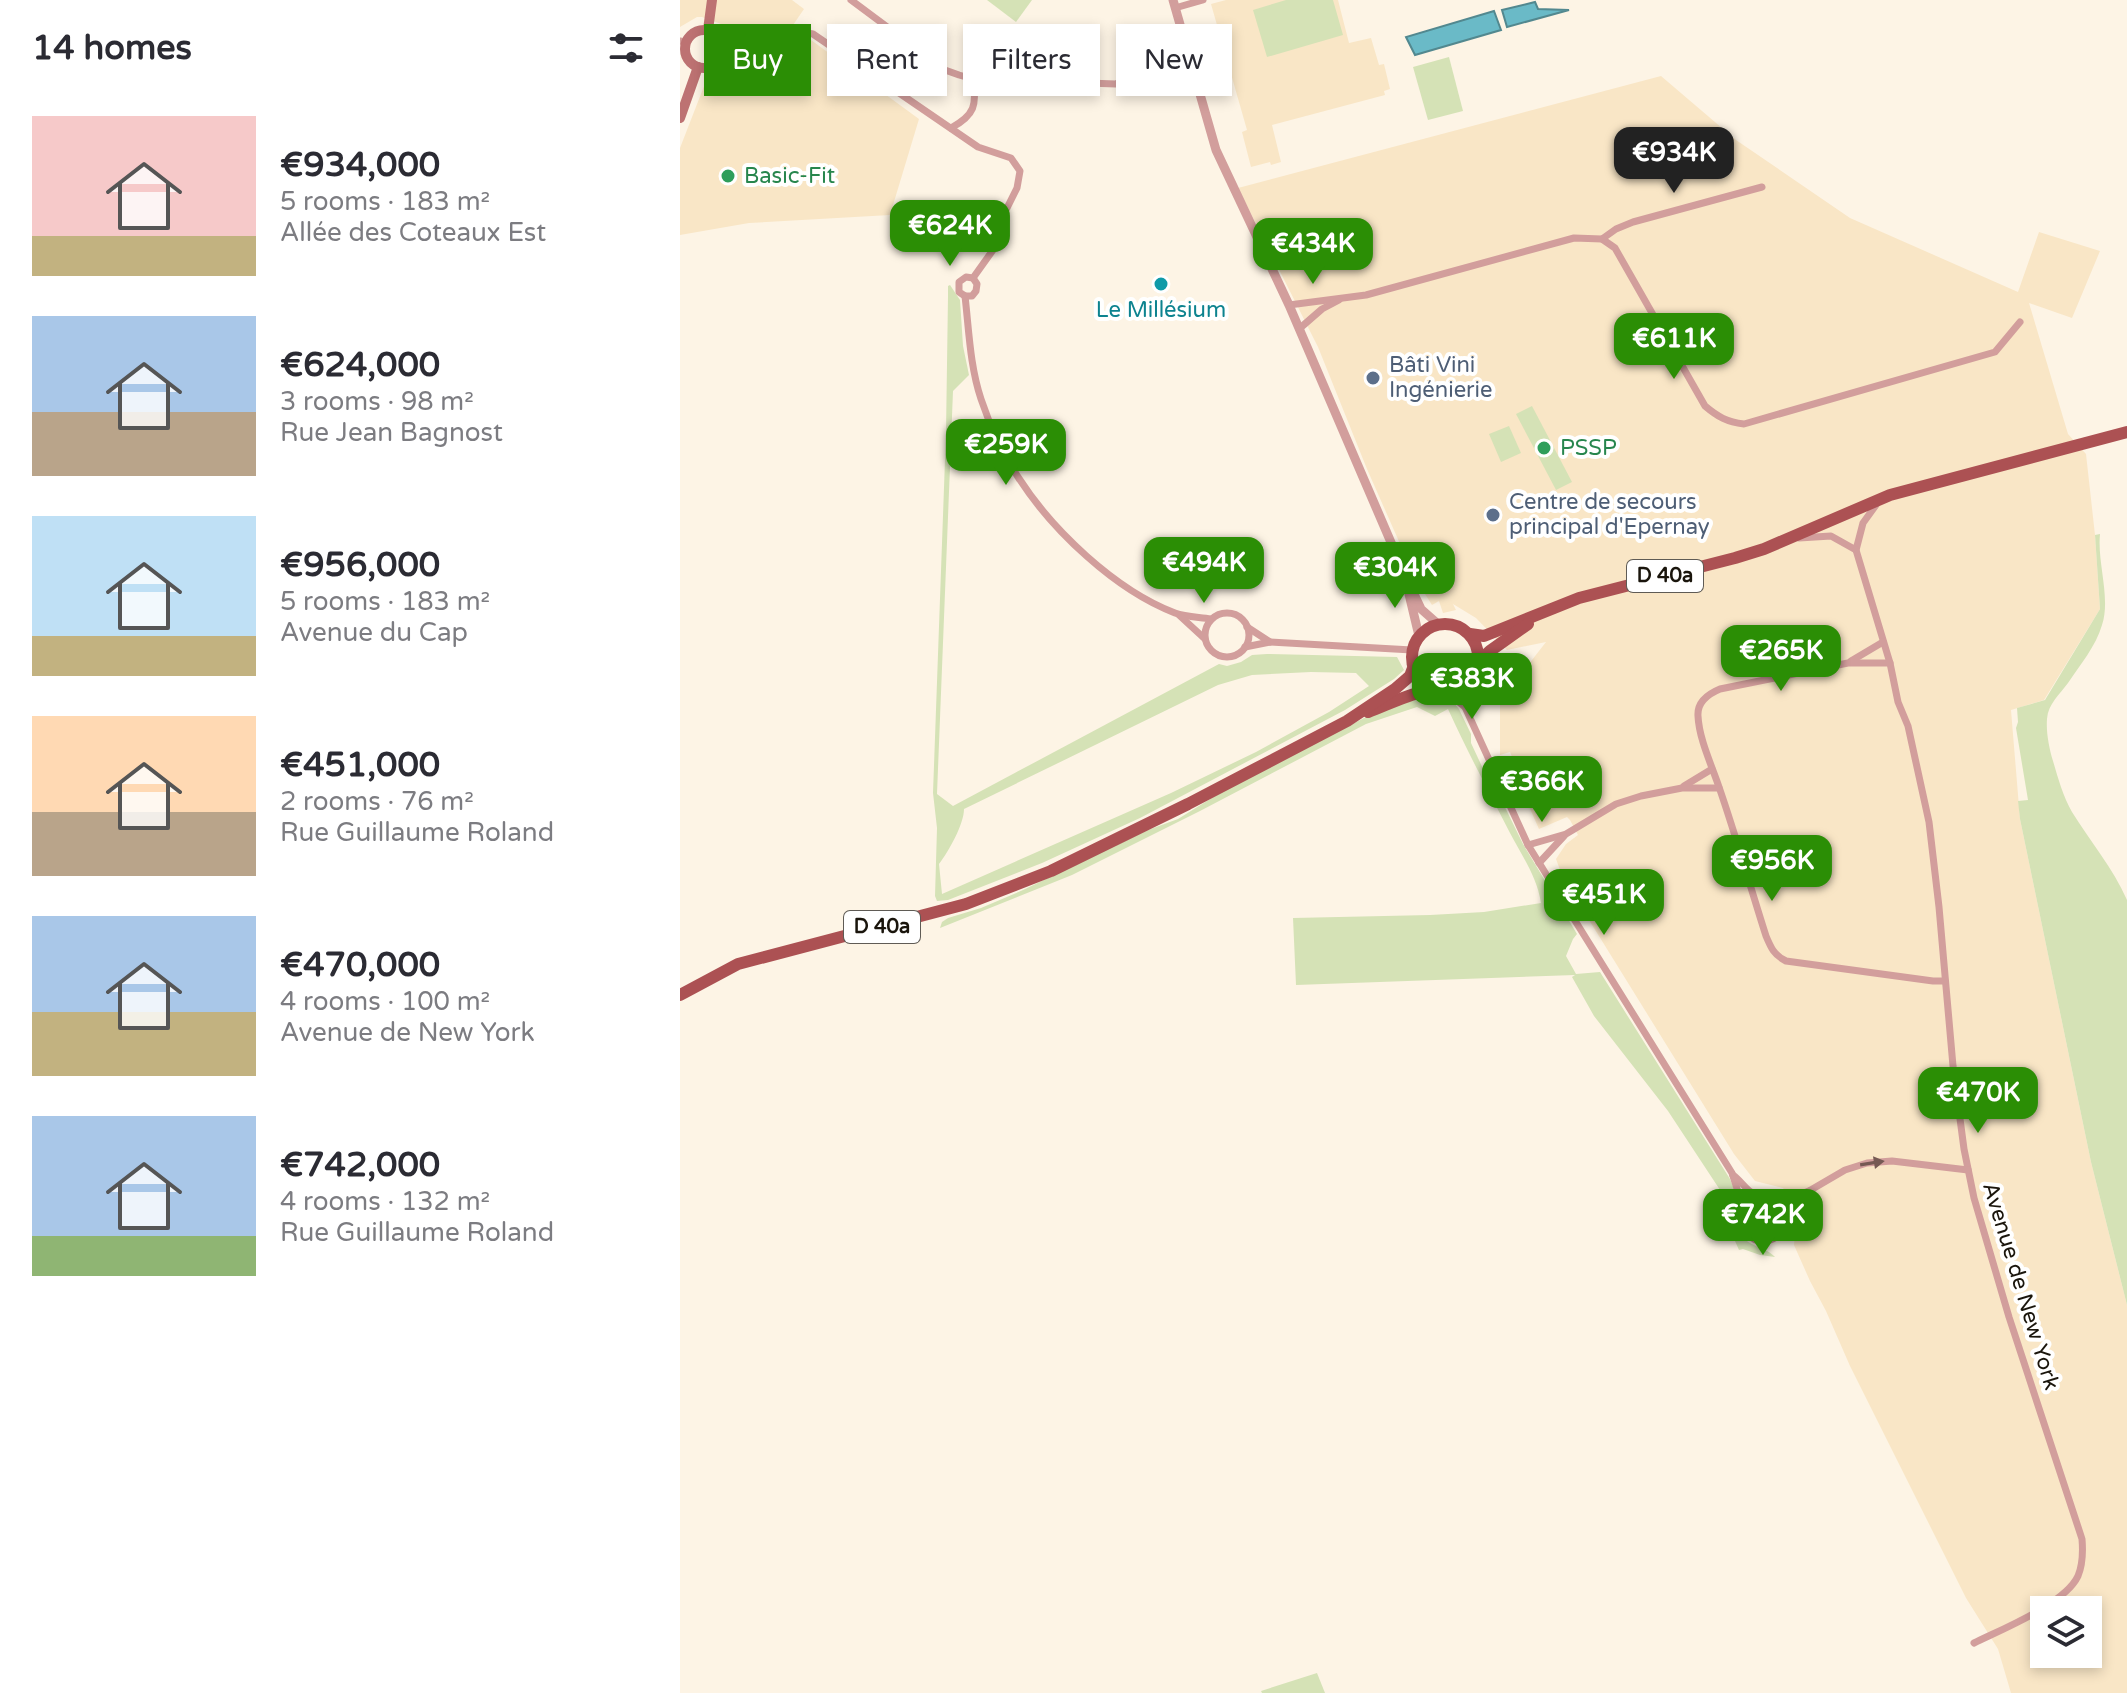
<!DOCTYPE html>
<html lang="en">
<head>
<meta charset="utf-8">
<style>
  :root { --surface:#fff; --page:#f2f2f3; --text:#2b2b33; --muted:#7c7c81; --accent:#2b8e05 }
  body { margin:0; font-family:"Varela Round",sans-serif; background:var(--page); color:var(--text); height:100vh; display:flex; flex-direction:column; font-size:30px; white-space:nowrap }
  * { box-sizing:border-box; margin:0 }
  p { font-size:26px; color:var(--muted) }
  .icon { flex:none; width:44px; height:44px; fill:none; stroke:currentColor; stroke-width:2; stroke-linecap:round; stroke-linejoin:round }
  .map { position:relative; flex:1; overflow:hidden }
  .drawer { display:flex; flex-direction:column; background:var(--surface); width:680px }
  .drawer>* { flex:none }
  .top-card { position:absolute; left:24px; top:24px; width:760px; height:72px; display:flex; gap:16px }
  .tools { position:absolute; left:1350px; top:1596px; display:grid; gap:16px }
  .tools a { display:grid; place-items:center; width:72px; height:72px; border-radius:0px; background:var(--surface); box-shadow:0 4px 12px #0003; font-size:40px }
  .price { position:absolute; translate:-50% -68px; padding:0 18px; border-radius:16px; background:var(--accent); color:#fff; font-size:26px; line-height:52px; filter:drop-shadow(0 2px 4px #0008) }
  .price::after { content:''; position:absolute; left:50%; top:48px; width:24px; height:18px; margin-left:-12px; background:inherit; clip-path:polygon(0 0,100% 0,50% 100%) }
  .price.active { background:#222; color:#fff }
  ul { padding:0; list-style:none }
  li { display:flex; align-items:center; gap:24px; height:200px; padding:0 32px }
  li span { display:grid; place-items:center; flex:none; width:224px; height:160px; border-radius:0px; color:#555 }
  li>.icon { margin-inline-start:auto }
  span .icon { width:96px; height:96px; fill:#fffc; stroke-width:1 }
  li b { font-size:34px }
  h2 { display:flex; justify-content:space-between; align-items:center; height:96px; padding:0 32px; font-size:34px }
  .chip { padding:0 28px; border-radius:0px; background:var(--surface); box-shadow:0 4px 12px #0003; font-size:28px; line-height:72px }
  .chip.active { background:var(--accent); color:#fff }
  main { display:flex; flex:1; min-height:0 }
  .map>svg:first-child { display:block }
</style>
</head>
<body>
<main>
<section class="drawer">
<h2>14 homes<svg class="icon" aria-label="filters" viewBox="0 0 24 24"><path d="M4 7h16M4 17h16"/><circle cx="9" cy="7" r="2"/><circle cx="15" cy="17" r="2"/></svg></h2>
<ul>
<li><span style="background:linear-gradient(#f6c9c9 75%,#c2b280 0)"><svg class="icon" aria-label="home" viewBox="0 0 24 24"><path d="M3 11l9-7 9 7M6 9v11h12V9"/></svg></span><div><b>€934,000</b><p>5 rooms · 183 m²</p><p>Allée des Coteaux Est</p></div></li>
<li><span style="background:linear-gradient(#a9c7e8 60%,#b9a48a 0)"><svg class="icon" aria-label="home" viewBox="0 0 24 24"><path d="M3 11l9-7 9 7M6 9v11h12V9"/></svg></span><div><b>€624,000</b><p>3 rooms · 98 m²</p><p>Rue Jean Bagnost</p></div></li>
<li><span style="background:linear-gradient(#bfe0f5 75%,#c2b280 0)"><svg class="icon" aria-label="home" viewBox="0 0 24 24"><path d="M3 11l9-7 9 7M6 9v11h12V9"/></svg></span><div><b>€956,000</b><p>5 rooms · 183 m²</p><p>Avenue du Cap</p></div></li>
<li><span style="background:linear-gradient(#ffd9b3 60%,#b9a48a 0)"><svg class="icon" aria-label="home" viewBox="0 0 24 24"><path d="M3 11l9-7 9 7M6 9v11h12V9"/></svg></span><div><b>€451,000</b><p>2 rooms · 76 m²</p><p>Rue Guillaume Roland</p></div></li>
<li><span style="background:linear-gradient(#a9c7e8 60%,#c2b280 0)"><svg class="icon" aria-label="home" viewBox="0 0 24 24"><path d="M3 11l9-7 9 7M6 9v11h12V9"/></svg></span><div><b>€470,000</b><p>4 rooms · 100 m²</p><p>Avenue de New York</p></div></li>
<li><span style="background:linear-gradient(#a9c7e8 75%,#8fb573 0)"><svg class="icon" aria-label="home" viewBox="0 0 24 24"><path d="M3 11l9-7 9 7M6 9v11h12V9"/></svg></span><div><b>€742,000</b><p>4 rooms · 132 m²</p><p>Rue Guillaume Roland</p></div></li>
</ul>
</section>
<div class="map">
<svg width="1447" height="1693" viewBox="0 0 1447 1693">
  <rect width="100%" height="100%" fill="#fdf4e5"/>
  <g fill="#f9e6c6" fill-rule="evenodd">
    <path d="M0,0H112L124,9L111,28L73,41L59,39L45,30L41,24L22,17H17L0,27Z"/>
    <path d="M546,0H658L669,43L691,38L699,65L704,64L710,89L704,91L705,95L592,125L601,162L591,165L590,162L571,167L562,132L567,130L531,4Z"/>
    <path d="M112,39L131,40L239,119L210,215L69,223L0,235V148L26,81L38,75L59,58L73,55L81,60L101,44Z"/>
    <path d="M981,76L1056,140L1170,218L1338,292L1359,232L1420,251L1392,318L1349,303L1388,434L1406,454L1415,535L1420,609L1364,700L1331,710L1340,819L1411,1162L1447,1305V1693H1331L1318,1649L1286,1598L1170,1366L1146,1311L1130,1281L1114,1245L1116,1225L1122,1215L1103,1188L1075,1181L1054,1154L883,878L876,859L886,844L898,835L890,820L887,817L859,829L835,775L831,761L833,759L830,752L820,755V701L866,642L827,650L796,618L773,604L776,610L763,613L759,601L752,605L736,580L687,469L638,347L558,188ZM1364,1610H1408V1654H1364Z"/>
  </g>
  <g fill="#d5e2b6" fill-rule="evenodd">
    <path d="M307,0H352L336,22Z"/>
    <path d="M606,0H653L663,35L587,57L573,10Z"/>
    <path d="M769,57L783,111L748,120L733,67Z"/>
    <path d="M270,285L280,300L283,346L289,375L273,391L257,794L273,806L539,664L547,666L561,662L572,655L587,654L717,657L724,670L714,679L665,710L460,818L362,863L268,900L257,901L255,896L257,828L253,793L266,432L268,296V286ZM631,672L676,673L689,686L649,712L576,752L491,793L262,894L259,864C269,851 284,824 284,809L538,685L572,675Z"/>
    <path d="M852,406L892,482L876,490L836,414Z"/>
    <path d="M829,426L841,453L821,462L809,434Z"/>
    <path d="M1420,534C1417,563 1431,598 1422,625C1416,646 1400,665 1388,683C1380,694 1368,704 1367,719C1366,732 1369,748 1373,761C1378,778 1383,796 1392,812C1410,841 1433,868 1447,900V1305L1411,1162L1340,819L1338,801L1348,800L1336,728L1338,722L1337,708L1365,700L1420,609L1415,535Z"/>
    <path d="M749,693L769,697L779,709L791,734V743L812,788L819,795L843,844L897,934L893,939L886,956L896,974L920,972L1050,1179C1053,1187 1058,1195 1058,1204C1059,1216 1053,1226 1062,1236C1070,1247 1086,1247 1095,1257L1080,1255L1063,1249L1059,1250L1051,1232L1046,1201L1042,1193L988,1111L914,1016L892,977L895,975L616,985L613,918L750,915L804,912L861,903C857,877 842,856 830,833C809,792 787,751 768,709L755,716L737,707L686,724L520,811L392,875L260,928L262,922L268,918L301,908L343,890L468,830L498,819L543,791L684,718Z"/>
    <path d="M637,1673L645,1693H582L581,1691Z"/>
  </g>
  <g fill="#6abac7" stroke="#52888f" stroke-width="2">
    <path d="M855,2L858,9L889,10L827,27L822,10Z"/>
    <path d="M814,11L821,30L735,55L726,37Z"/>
  </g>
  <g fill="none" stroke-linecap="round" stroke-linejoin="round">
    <g stroke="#d29e9c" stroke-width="7">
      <path d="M171,0L265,70L279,75L293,79L436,84L442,81L467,48L500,28"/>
      <path d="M495,8L523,0"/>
      <path d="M0,41L6,42"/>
      <path d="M43,50C54,50 65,49 76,46C96,41 111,29 133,34L298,147L331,158L340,171L337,188L324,214L318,243L293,278L286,277L279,282V292L285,296"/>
      <path d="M271,128C295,115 297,105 293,79"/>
      <path d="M922,239L936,229L953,222L1082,187"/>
      <path d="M293,278L297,284L296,291L292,296H285C289,331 290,366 301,399C310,426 323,454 338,477C372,530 435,590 495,613C506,617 519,617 531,619"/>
      <path d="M609,305L686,295L894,238L922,239L935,248L1025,406C1038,417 1047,422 1064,424L1315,352L1340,322"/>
      <path d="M619,329L642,309L659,300"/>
      <path d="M1119,538L1151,536L1176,550L1183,523L1196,505"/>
      <path d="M1176,550L1210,663L1218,702L1228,726L1249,822L1259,907L1273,1066L1284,1149L1294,1198L1329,1317L1402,1539C1403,1551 1403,1564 1398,1576C1385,1604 1322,1629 1294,1643"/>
      <circle cx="547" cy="635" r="22"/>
      <path d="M499,615L525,639"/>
      <path d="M567,627L590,642"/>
      <path d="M565,647L590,642L732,650"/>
      <path d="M1171,661L1203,642"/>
      <path d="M1210,663H1168L1040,689C1028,694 1017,702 1018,716C1019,739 1032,766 1039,787C1056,836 1070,886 1086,936C1091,948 1094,955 1106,961L1253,981H1265"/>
      <path d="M764,690L785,707L787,689L791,678"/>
      <path d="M785,707L848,845L1052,1173L1062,1204L1063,1214"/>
      <path d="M1004,786L1032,769"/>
      <path d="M848,845L886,834L936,804L961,796L1002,788H1039"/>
      <path d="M859,863L884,836"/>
      <path d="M1053,1175C1060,1180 1064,1187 1071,1192C1084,1202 1107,1202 1103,1224C1102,1230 1098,1236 1093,1239C1066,1253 1046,1206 1083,1199"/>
      <path d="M1093,1201L1104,1200L1129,1191"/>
      <path d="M1104,1216L1129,1191L1165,1170L1187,1163L1212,1161L1288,1170"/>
    </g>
    <g stroke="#d29e9c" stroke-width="9">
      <path d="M493,0L536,150L609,305L725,575L741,609L758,624"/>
      <path d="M728,590L739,636"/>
    </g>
    <g stroke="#bd7272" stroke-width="10">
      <circle cx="24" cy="49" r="19"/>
      <path d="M28,30L32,0"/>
      <path d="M0,118L18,67"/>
    </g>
    <g stroke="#ac5153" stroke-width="12">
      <circle cx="765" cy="657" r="33"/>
      <path d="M790,634L804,636L899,598L1055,558L1084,549L1210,495L1447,432"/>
      <path d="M797,663L810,651L848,624"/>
      <path d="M688,712C710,704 735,690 758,690"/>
      <path d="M0,995L58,964L286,904L371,871L508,804L667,721L715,689L730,676L733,668"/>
    </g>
  </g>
  <defs><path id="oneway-solid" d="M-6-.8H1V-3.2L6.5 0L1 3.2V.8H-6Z" transform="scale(2)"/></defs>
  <use fill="#765a54" href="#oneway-solid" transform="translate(1192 1163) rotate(-9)"/>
  <g fill="#2e9e5b" stroke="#fff" stroke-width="3">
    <circle cx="48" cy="176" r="8"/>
    <circle cx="864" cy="448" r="8"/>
  </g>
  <circle fill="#0f9aa8" stroke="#fff" stroke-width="3" cx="481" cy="284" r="8"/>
  <g fill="#5c6f8a" stroke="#fff" stroke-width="3">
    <circle cx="693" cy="378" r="8"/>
    <circle cx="813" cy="515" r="8"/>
  </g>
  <g text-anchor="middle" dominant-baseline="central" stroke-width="8" stroke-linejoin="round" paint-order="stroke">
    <g fill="#fff" stroke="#5f5b55" stroke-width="2">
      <rect x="947" y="560" width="76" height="32" rx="6"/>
      <rect x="164" y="911" width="76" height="32" rx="6"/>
    </g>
    <g font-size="20" font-weight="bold" fill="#1a150c">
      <text x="985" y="576">D 40a</text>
      <text x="202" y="927">D 40a</text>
    </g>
    <g font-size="22" fill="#27864d" stroke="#fff" text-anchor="start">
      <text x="64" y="176">Basic-Fit</text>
      <text x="880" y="448">PSSP</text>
    </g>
    <g font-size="22" fill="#0d838f" stroke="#fff">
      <text x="481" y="310">Le Millésium</text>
    </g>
    <g font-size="22" fill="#4e5e75" stroke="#fff" text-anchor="start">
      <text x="709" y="365">Bâti Vini<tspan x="709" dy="25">Ingénierie</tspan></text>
      <text x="829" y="502">Centre de secours<tspan x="829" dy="25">principal d'Epernay</tspan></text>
    </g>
    <g font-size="22" fill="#1a150c" stroke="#fff">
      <text transform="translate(1341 1286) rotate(73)">Avenue de New York</text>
    </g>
  </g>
</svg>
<div class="tools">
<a><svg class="icon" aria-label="layers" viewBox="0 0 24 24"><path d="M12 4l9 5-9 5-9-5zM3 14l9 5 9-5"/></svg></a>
</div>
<b class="price active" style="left:994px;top:195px">€934K</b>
<b class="price" style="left:270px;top:268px">€624K</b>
<b class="price" style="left:633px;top:286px">€434K</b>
<b class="price" style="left:994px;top:381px">€611K</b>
<b class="price" style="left:326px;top:487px">€259K</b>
<b class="price" style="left:524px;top:605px">€494K</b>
<b class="price" style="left:715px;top:610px">€304K</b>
<b class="price" style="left:1101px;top:693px">€265K</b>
<b class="price" style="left:792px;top:721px">€383K</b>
<b class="price" style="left:862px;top:824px">€366K</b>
<b class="price" style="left:1092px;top:903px">€956K</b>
<b class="price" style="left:924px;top:937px">€451K</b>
<b class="price" style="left:1298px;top:1135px">€470K</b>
<b class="price" style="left:1083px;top:1257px">€742K</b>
<div class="top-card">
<a class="chip active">Buy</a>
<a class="chip">Rent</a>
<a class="chip">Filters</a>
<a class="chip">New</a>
</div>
</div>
</main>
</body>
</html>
